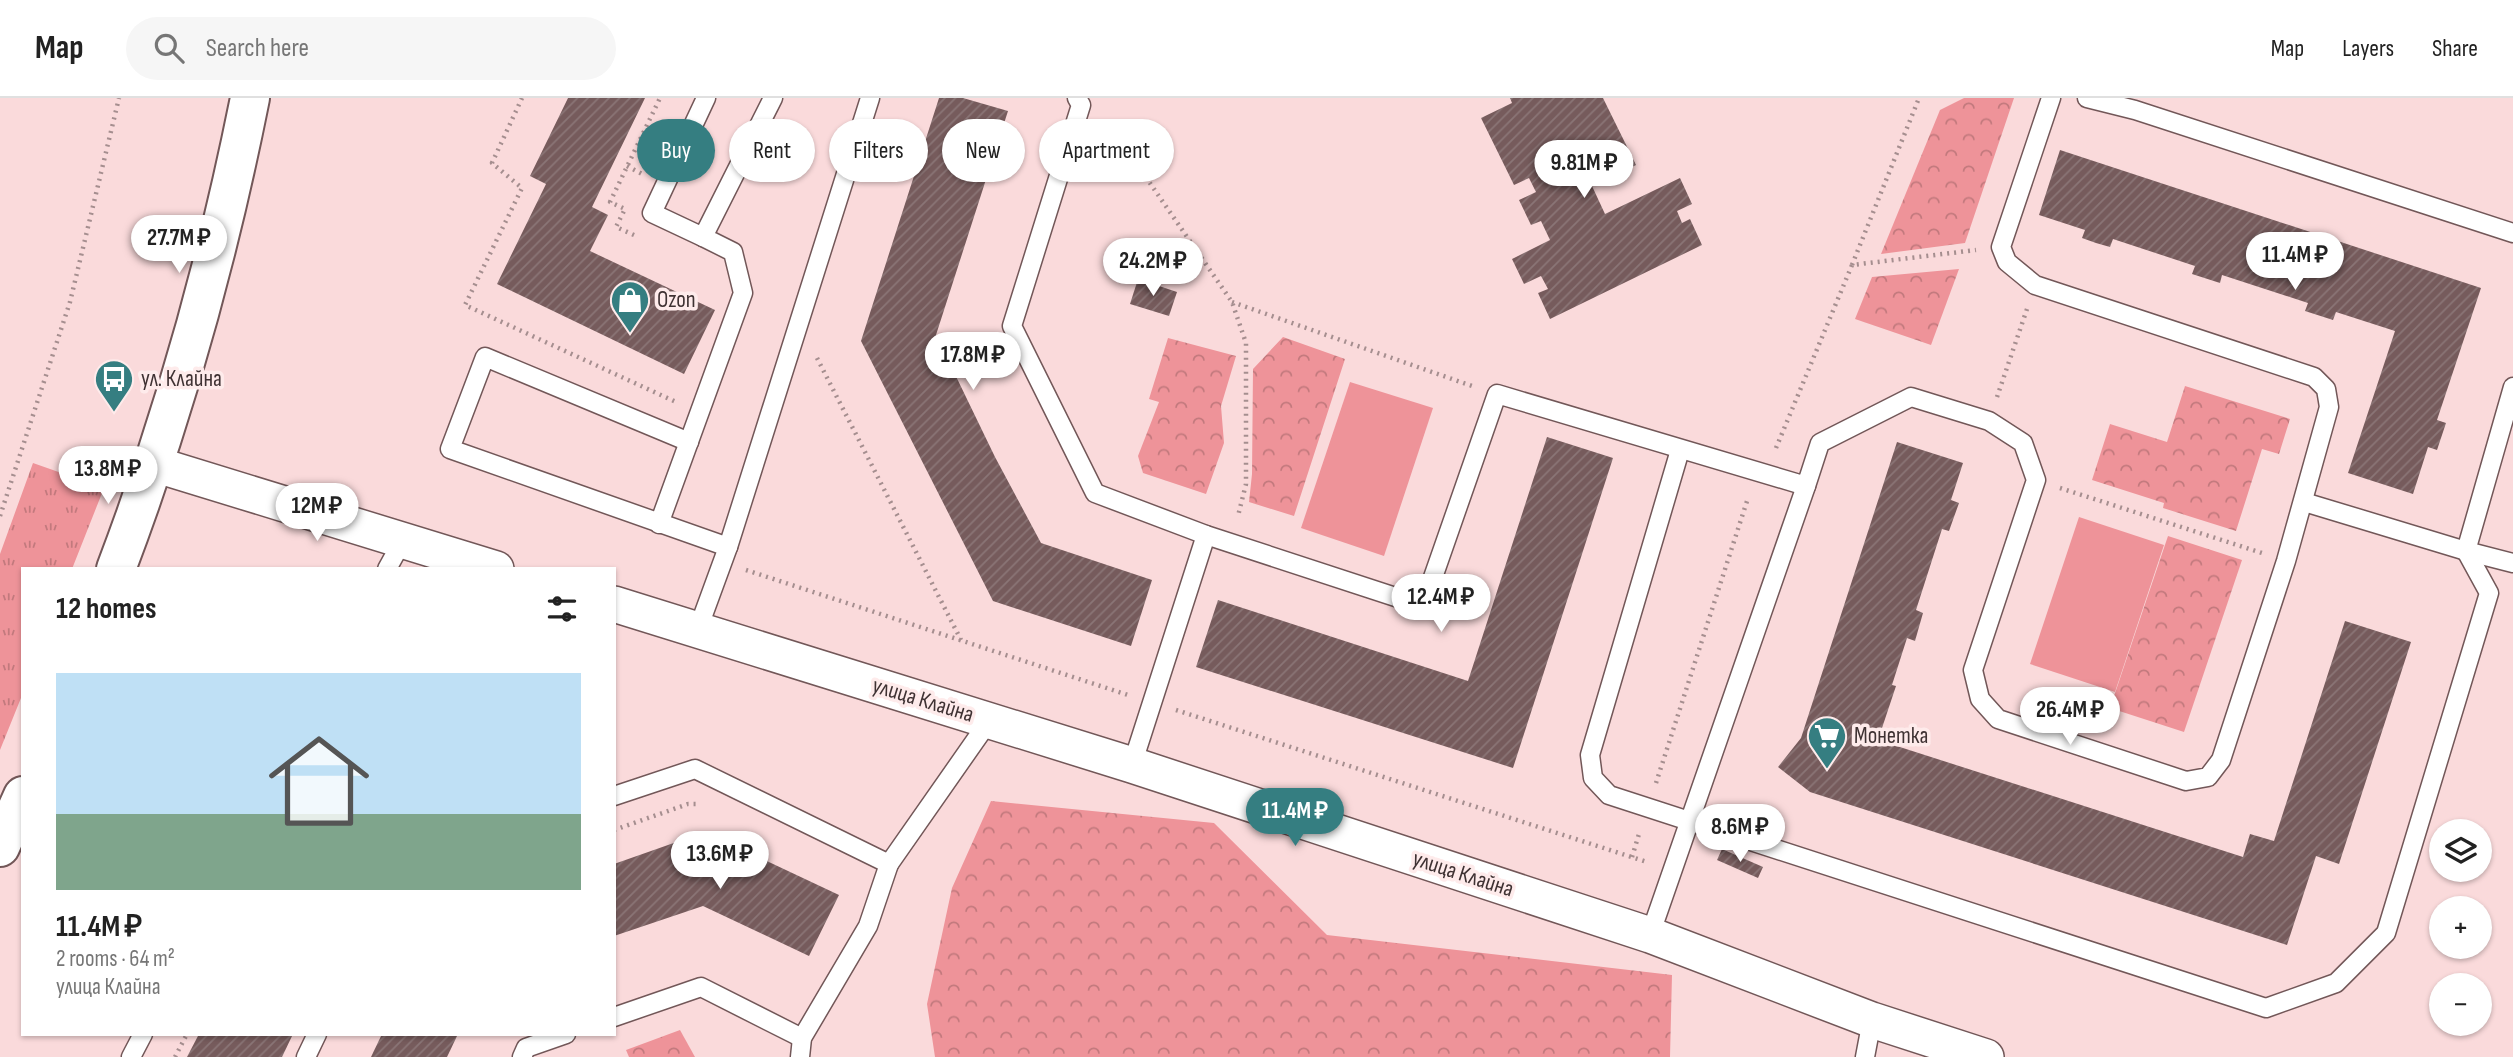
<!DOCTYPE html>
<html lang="en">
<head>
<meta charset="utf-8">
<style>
  :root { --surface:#fff; --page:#f6f6f6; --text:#222; --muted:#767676; --line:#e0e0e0; --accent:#357e81 }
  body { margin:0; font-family:"Sofia Sans Condensed",sans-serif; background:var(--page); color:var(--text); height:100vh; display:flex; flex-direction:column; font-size:26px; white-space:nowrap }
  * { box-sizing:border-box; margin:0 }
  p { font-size:23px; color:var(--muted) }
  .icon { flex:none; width:38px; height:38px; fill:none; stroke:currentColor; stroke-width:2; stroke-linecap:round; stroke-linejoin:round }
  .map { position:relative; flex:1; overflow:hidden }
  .sheet { position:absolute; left:21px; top:469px; width:595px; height:469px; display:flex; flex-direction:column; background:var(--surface); border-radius:0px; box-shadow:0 2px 5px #0004 }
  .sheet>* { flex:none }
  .hud { position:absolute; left:637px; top:21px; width:665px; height:63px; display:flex; gap:14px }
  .controls { position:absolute; left:2429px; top:721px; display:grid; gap:14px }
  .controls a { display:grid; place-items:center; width:63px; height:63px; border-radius:50%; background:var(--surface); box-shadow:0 2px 5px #0004; font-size:35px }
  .price { position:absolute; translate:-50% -60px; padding:0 16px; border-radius:24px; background:#fff; color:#222; font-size:23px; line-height:46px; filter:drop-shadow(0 2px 4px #0008) }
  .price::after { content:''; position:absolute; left:50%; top:42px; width:21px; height:16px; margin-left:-10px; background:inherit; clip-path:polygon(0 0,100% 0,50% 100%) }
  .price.selected { background:var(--accent); color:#fff }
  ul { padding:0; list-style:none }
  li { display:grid; align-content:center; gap:14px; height:371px; padding:0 35px }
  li+li { border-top:2px solid var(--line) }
  li span { display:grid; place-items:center; height:217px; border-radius:0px; color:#555 }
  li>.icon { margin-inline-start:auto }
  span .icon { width:126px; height:126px; fill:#fffc; stroke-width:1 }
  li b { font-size:30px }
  h2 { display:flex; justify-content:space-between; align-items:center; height:84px; padding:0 35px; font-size:30px }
  .tag { padding:0 24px; border-radius:32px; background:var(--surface); box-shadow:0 2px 5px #0004; font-size:24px; line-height:63px }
  .tag.selected { background:var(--accent); color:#fff }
  header { display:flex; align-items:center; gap:42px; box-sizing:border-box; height:98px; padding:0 35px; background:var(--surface); border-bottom:2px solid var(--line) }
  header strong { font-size:33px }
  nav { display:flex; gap:38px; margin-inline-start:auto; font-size:24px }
  .search { width:490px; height:63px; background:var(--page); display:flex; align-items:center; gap:18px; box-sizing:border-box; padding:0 24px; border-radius:38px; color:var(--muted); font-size:26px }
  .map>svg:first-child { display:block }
</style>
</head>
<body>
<header>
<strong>Map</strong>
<div class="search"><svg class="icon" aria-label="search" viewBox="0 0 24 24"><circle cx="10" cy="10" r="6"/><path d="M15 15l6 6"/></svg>Search here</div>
<nav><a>Map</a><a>Layers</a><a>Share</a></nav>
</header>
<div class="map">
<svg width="2513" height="959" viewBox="0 0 2513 959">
  <defs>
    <pattern id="grass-tufts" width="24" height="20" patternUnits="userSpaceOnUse" patternTransform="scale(1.75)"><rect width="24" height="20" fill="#ee9399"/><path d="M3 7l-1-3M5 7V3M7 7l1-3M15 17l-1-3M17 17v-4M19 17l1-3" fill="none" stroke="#c2797d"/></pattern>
    <pattern id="forest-crowns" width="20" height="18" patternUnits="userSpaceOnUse" patternTransform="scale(1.75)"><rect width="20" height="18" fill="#ee9399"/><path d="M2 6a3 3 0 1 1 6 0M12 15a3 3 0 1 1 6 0" fill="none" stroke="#c2797d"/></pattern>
    <pattern id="building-hatch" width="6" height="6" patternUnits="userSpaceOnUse" patternTransform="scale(1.75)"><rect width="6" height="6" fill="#765b5c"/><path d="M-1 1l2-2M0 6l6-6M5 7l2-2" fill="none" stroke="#8a7576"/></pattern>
  </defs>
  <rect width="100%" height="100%" fill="#fadadb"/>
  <path fill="url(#grass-tufts)" d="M33,365L104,390L72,471H23V595L0,652V456Z"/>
  <g fill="url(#forest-crowns)">
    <path d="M1964,0H2014L1965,145L1881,156L1940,12Z"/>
    <path d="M1959,171L1931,247L1855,221L1872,179Z"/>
    <path d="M1283,239L1345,261L1294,418L1249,404L1252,376L1253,271Z"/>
    <path d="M1168,240L1236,258L1221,308L1224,345L1206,396L1143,375L1138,358L1159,304L1149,301Z"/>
    <path d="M2185,288L2290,321L2279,356L2262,351L2236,433L2163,410L2164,405L2092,382L2110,326L2167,344Z"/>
    <path d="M2168,438L2242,462L2184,634L2110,610Z"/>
    <path d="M991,703L1214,725L1327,837L1672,877L1670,959H935L927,906L952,790Z"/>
    <path d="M680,932L695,959H629L626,952Z"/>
  </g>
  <g fill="#ee9399">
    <path d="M1350,284L1433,310L1384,458L1301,430Z"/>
    <path d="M2079,419L2164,447L2115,594L2030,566Z"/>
  </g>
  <g fill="url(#building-hatch)">
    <path d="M568,0H645L592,109L608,117L590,153L715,212L684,276L497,186L546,86L530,78Z"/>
    <path d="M939,0H963L1008,13L936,237L995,359L1041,445L1152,482L1131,548L993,503L861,243Z"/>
    <path d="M1510,0H1603L1636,67L1592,88L1605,116L1680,80L1692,106L1677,113L1682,125L1690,121L1702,147L1550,221L1538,195L1548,191L1541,178L1524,186L1512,161L1550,142L1541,123L1531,127L1519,102L1536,94L1529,80L1514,87L1481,20L1512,5Z"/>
    <path d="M2060,52L2481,190L2437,322L2446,325L2437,352L2428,349L2413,396L2348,375L2395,233L2336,214L2333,222L2305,213L2308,205L2222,177L2220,185L2192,176L2195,168L2113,141L2110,149L2096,145L2082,140L2085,132L2039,117Z"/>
    <path d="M1138,181L1177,194L1169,218L1130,206Z"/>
    <path d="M1547,339L1613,360L1513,670L1196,569L1218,502L1468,583Z"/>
    <path d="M1897,344L1963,365L1951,402L1959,405L1949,433L1942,431L1916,512L1923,515L1915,543L1907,540L1892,587L1896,588L1878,642L2243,759L2250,736L2274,743L2345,523L2411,544L2339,766L2316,758L2287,847L1810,694L1778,669L1801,640Z"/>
    <path d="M705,734L839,797L809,858L703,808L614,838V766Z"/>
    <path d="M1722,751L1763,769L1758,780L1717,762Z"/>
    <path d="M199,936H293L282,959H187Z"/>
    <path d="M382,936H458L447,959H371Z"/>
  </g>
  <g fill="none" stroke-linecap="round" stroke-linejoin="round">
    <g stroke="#725758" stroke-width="21">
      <g id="lane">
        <path d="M1077,0L1081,7L1012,228L1095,395L1206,437L1423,508L1497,296L1806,388L1820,345L1911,299L1989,323L2023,345L2036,382L1973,572L1980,601L1998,621L2186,683L2208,679L2221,662L2286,463L2329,309L2326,291L2314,279L2035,187L2007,164L2001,149L2051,0"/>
        <path d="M2087,0L2135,12L2513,135"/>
        <path d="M703,139L652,115L706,0"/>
        <path d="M689,344L485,259L450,351L728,449"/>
        <path d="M1680,352L1590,657L1593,680L1609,697L2266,910L2336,885L2386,835L2489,495L2466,453L2513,289"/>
        <path d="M2304,404L2466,453L2513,465"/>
        <path d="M659,426L743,195L733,154L703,139L773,0"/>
        <path d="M387,471L403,442"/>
        <path d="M698,531L728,449L870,0"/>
        <path d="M1132,667L1206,437"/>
        <path d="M614,698L695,671L889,766L868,828L802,940L800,959"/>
        <path d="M889,766L989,623"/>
        <path d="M1650,837L1806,388"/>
        <path d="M614,919L701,889L802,940"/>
        <path d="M131,959L143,936"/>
        <path d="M306,959L317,936"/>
        <path d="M522,959L526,950L566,936"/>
        <path d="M1865,959L1872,922"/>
      </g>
    </g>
    <g stroke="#725758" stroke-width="38">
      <g id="street">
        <path d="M154,366L496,471"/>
        <path d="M614,506L1132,667L1650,837L1872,922L1986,959"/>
      </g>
    </g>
    <g stroke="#725758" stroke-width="42">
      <g id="secondary">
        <path d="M116,471C174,318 218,160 250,0"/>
        <path d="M0,749L23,698"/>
      </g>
    </g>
    <g stroke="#a58e8f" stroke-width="4.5" stroke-dasharray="2 5" stroke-linecap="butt">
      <path d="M522,0L492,65L522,90L465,207L676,304"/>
      <path d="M1103,24L1114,33L1232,204L1246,245V386L1238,418"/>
      <path d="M627,68L642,76"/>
      <path d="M634,137L616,129L625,111L610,104L660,0"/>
      <path d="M1852,167L1919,0"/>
      <path d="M1232,204L1472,288"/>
      <path d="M817,260L961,542"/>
      <path d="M1997,299L2027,211"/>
      <path d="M1776,350L1852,167L1976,152"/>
      <path d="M2060,390L2262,455"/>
      <path d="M0,418L70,204L119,0"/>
      <path d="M746,472L1128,597"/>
      <path d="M1176,612L1647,764"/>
      <path d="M1656,685L1748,400"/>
      <path d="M614,732L688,706H700"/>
      <path d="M1632,759L1639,736"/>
      <path d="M175,959L187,936"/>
    </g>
    <use href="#lane" stroke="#fff" stroke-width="18"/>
    <use href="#street" stroke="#fff" stroke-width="35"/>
    <use href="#secondary" stroke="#fff" stroke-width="38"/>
  </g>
  <defs>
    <g id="shop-pin" transform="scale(2.0125)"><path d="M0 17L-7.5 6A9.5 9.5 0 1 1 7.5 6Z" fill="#357e81" stroke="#feebeb"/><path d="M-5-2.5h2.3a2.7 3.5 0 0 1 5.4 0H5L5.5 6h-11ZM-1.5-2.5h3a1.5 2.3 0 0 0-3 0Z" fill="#fff"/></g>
    <g id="bus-pin" transform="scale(2.0125)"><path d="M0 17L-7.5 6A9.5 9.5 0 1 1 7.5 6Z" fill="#357e81" stroke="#feebeb"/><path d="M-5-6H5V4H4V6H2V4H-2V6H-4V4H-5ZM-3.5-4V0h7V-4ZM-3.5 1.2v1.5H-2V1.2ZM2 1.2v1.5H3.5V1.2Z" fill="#fff"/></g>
    <g id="supermarket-pin" transform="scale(2.0125)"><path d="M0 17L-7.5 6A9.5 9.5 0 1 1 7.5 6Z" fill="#357e81" stroke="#feebeb"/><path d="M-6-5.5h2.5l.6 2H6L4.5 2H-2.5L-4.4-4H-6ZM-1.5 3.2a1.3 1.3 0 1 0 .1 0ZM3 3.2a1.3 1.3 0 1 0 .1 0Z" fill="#fff"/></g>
  </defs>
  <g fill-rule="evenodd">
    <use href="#shop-pin" x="630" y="202"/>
    <use href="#bus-pin" x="114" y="281"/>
    <use href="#supermarket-pin" x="1827" y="638"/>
  </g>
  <g text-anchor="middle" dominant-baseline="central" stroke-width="7" stroke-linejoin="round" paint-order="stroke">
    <g font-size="23" fill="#3f3233" stroke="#feebeb" text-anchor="start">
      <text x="657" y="202">Ozon</text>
      <text x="141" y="281">ул. Клайна</text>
      <text x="1854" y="638">Монетка</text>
    </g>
    <g font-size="23" fill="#3f3233" stroke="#feebeb">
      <text transform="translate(923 602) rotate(17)">улица Клайна</text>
      <text transform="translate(1463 776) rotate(18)">улица Клайна</text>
    </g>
  </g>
</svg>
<div class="controls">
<a><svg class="icon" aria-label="layers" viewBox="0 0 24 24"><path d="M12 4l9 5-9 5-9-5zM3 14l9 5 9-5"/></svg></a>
<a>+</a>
<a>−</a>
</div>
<b class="price" style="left:1584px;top:102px">9.81M ₽</b>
<b class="price" style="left:179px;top:177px">27.7M ₽</b>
<b class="price" style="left:2295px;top:194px">11.4M ₽</b>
<b class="price" style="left:1153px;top:200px">24.2M ₽</b>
<b class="price" style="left:973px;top:294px">17.8M ₽</b>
<b class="price" style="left:108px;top:408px">13.8M ₽</b>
<b class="price" style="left:317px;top:445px">12M ₽</b>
<b class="price" style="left:1441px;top:536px">12.4M ₽</b>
<b class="price" style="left:2070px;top:649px">26.4M ₽</b>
<b class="price selected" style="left:1295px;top:750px">11.4M ₽</b>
<b class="price" style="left:1740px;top:766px">8.6M ₽</b>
<b class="price" style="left:720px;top:793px">13.6M ₽</b>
<div class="hud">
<a class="tag selected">Buy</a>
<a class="tag">Rent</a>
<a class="tag">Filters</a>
<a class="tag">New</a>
<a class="tag">Apartment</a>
</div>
<section class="sheet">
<h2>12 homes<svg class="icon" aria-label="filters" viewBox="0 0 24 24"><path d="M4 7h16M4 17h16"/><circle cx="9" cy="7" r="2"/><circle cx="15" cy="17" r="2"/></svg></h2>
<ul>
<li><span style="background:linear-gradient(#bfe0f5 65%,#7fa58c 0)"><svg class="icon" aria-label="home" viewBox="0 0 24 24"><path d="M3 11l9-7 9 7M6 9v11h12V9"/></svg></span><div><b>11.4M ₽</b><p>2 rooms · 64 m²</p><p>улица Клайна</p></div></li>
</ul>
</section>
</div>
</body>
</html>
